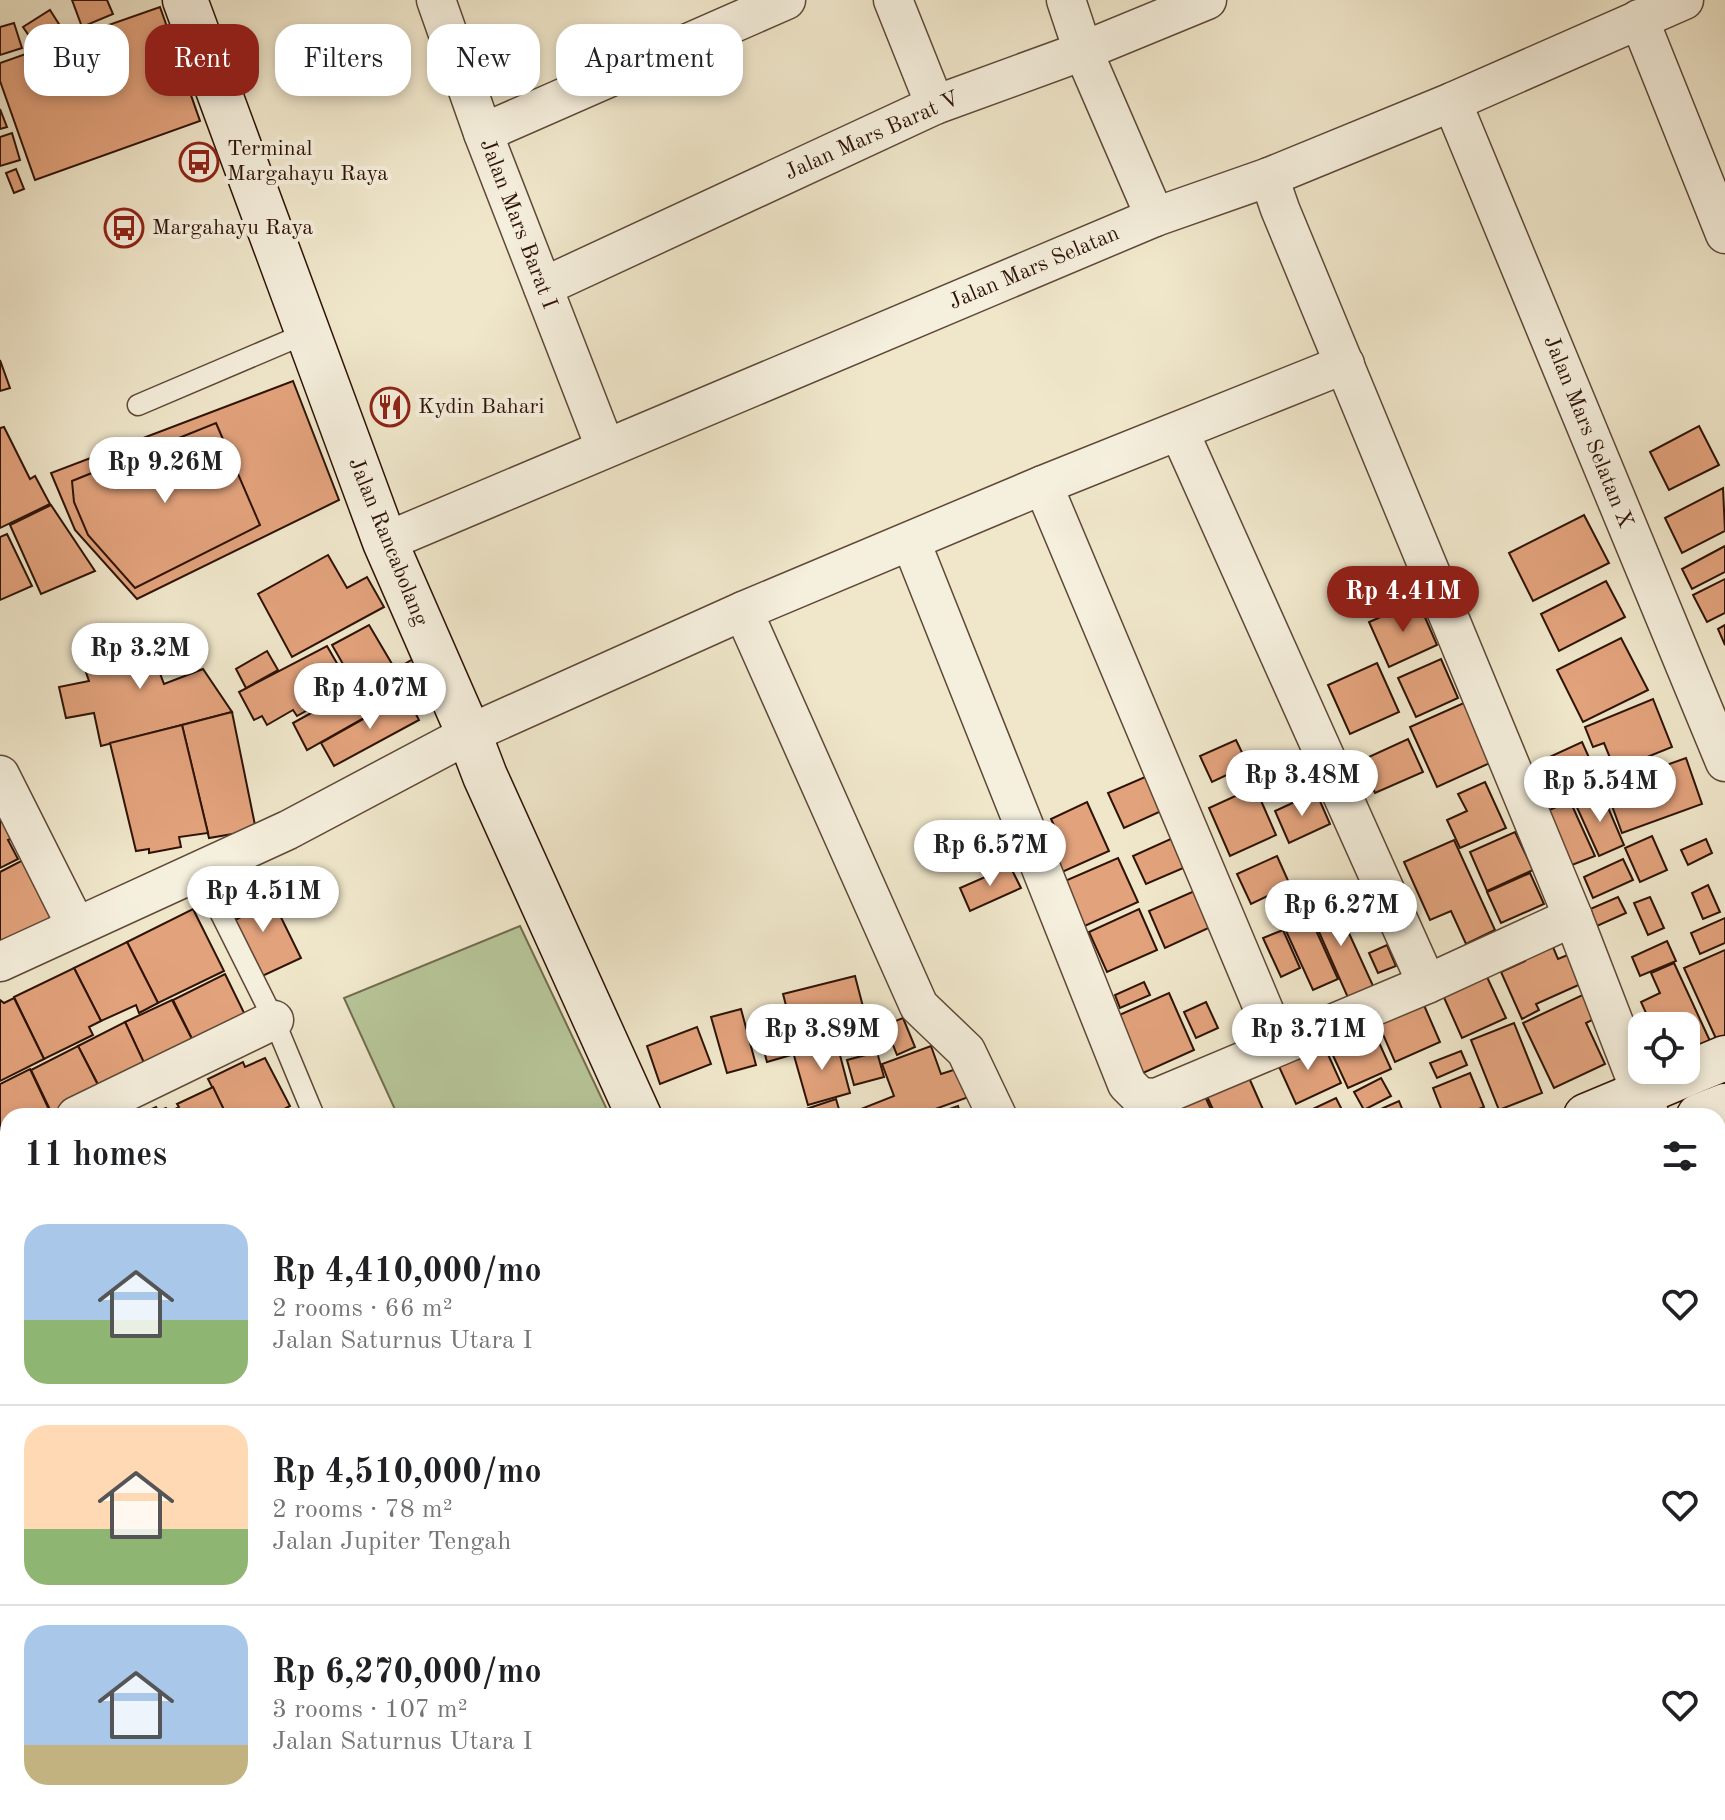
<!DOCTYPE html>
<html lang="en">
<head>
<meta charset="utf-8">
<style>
  :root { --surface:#fff; --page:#f6f6f6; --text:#202124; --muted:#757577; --line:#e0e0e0; --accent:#8f2418 }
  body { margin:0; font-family:"Old Standard TT",serif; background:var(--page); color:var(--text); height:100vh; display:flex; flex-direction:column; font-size:30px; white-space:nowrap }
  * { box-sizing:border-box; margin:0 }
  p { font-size:26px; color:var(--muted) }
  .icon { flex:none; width:44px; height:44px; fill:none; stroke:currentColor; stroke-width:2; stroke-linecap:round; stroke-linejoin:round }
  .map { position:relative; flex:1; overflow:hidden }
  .drawer { position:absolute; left:0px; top:1108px; width:1726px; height:712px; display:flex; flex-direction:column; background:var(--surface); border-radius:24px 24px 0 0; box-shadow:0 4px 12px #0003 }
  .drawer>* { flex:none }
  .banner { position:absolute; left:24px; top:24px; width:800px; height:72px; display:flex; gap:16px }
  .tools { position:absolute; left:1628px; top:1012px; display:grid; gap:16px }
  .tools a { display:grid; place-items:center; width:72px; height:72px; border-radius:16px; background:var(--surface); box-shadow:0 4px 12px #0003; font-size:40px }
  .price { position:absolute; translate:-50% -68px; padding:0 18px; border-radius:28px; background:#fff; color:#222; font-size:26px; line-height:52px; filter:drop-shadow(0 2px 4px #0008) }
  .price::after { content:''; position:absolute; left:50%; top:48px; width:24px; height:18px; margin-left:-12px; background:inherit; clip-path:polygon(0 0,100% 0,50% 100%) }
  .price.selected { background:var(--accent); color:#fff }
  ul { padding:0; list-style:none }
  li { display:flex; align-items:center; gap:24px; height:200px; padding:0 24px }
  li+li { border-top:2px solid var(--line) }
  li span { display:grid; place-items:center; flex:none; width:224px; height:160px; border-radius:24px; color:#555 }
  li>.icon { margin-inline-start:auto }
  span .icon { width:96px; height:96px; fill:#fffc; stroke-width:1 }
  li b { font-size:34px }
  h2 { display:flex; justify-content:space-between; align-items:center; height:96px; padding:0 24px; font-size:34px }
  .chip { padding:0 28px; border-radius:24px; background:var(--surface); box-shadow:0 4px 12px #0003; font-size:28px; line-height:72px }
  .chip.selected { background:var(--accent); color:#fff }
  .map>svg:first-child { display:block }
</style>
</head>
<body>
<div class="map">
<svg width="1725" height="1820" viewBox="0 0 1725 1820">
  <rect width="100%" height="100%" fill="#f0e7cb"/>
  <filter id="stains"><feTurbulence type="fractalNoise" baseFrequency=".0025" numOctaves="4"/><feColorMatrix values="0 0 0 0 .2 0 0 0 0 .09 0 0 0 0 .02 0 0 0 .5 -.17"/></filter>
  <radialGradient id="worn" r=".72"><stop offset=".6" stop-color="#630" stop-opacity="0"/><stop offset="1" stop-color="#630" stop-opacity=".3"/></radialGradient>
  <path fill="#b7c699" stroke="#726c50" stroke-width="2" d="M520,926L610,1116H398L344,998Z"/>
  <g fill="#e2a27c" stroke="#2e1306" stroke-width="2">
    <path d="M72,0H107L113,14L82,27Z"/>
    <path d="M160,7L200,121L35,180L0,81V63Z"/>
    <path d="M50,10L64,32L38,49L23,27Z"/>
    <path d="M14,23L22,48L0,55V27Z"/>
    <path d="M0,109L7,127L0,129Z"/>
    <path d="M12,133L20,160L0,166V137Z"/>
    <path d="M16,169L24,189L14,193L6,173Z"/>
    <path d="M0,360L10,388L0,391Z"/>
    <path d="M293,381L339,500L137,599L75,530L51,473Z"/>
    <path d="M216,423L260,525L135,588L88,535L74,502L72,481Z"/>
    <path d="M1699,426L1719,465L1669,490L1650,452Z"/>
    <path d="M4,427L30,479L35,476L50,504L0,528V428Z"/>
    <path d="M1723,488L1725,531L1682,553L1665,518Z"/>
    <path d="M51,505L95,571L41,594L10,525Z"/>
    <path d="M1584,515L1609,563L1533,601L1509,553Z"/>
    <path d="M7,534L32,586L0,600V537Z"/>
    <path d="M1725,546V572L1692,589L1682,569Z"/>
    <path d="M328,555L347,588L367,577L384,607L292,657L258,594Z"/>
    <path d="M1725,579V613L1707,622L1693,595Z"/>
    <path d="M1606,581L1625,617L1559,651L1541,614Z"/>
    <path d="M1418,601L1437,645L1389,667L1369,622Z"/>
    <path d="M369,625L392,664L355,685L332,645Z"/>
    <path d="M1725,625V645L1718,629Z"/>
    <path d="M157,629L189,657L158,668L164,684L203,669L232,712L101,746L94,713L66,718L59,687L89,681L81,658Z"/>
    <path d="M1621,638L1648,690L1583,722L1557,670Z"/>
    <path d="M327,646L350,686L297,716L293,710L267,725L262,716L254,720L239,692Z"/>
    <path d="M267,651L278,670L246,688L236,669Z"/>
    <path d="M413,659L427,683L398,698L384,676Z"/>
    <path d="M1441,659L1458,698L1416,717L1398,678Z"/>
    <path d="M1377,663L1399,712L1350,734L1328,685Z"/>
    <path d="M378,676L392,702L307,750L293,723Z"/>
    <path d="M406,695L419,720L334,766L321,743Z"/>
    <path d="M1653,699L1672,747L1615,770L1604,743L1593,747L1585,727Z"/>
    <path d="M1466,702L1492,762L1437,787L1410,727Z"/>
    <path d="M232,712L256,830L209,838L182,725Z"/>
    <path d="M182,725L208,833L179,837L181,847L149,853V849L136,851L110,743Z"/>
    <path d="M1408,739L1423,772L1375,793L1360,761Z"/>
    <path d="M1236,740L1248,765L1212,782L1200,756Z"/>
    <path d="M1582,742L1600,782L1548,805L1530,766Z"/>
    <path d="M1686,758L1702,804L1622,833L1605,787Z"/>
    <path d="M1152,774L1168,808L1124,828L1108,793Z"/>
    <path d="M1485,782L1506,828L1460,848L1447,820L1467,811L1458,794Z"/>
    <path d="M1255,787L1276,835L1230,856L1209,808Z"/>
    <path d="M1601,791L1624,845L1599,856L1575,803Z"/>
    <path d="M1316,792L1330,824L1289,843L1275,811Z"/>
    <path d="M1570,801L1595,856L1572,865L1547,811Z"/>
    <path d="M1087,802L1109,851L1051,877L1039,850L1061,840L1051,819Z"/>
    <path d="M0,808L15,837L8,840L18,859L0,868Z"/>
    <path d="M1515,832L1533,870L1487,891L1470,852Z"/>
    <path d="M1652,836L1667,870L1640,882L1625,848Z"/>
    <path d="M1175,837L1188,866L1146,884L1133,856Z"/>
    <path d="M1706,839L1712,853L1688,865L1681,850Z"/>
    <path d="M1454,840L1495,930L1466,944L1451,911L1430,920L1404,862Z"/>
    <path d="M1277,856L1290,885L1251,904L1237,874Z"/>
    <path d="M1118,858L1138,902L1078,929L1058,884Z"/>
    <path d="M1623,859L1633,880L1593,898L1584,877Z"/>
    <path d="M23,860L52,918L0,944V872Z"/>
    <path d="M1010,866L1021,888L970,911L960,888Z"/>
    <path d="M1530,873L1544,904L1501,923L1487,892Z"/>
    <path d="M1370,879L1382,909L1349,923L1335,894Z"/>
    <path d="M1708,885L1720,912L1703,919L1692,893Z"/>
    <path d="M251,887L259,904L272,899L301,958L258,978L231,922L243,916L233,896Z"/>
    <path d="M1199,889L1215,925L1165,948L1149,911Z"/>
    <path d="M1332,896L1374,988L1349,1000L1308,907Z"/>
    <path d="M1618,897L1626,913L1588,930L1581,913Z"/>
    <path d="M1650,897L1664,928L1648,935L1634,903Z"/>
    <path d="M1306,908L1338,979L1313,990L1281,920Z"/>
    <path d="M193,909L224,971L158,1003L127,942Z"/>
    <path d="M1139,909L1157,950L1107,972L1089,932Z"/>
    <path d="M1725,918V943L1700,954L1691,933Z"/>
    <path d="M1283,930L1300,968L1281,977L1263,938Z"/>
    <path d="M1550,940L1558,959L1570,954L1583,983L1536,1004L1539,1010L1522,1019L1501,972L1525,961L1521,953Z"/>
    <path d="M1667,941L1676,961L1640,976L1632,957Z"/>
    <path d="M127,942L158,1003L139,1013L136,1005L101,1021L74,968Z"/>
    <path d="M1387,945L1396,966L1378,973L1369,953Z"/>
    <path d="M1725,950V1039L1718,1043L1684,968Z"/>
    <path d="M1674,963L1710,1041L1686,1052V1026H1652L1641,1002L1660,993L1651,973Z"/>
    <path d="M1481,964L1506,1018L1462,1038L1438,984Z"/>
    <path d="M74,968L101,1021L89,1027L93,1035L44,1059L14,997Z"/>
    <path d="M225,974L248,1021L196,1047L173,1000Z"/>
    <path d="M855,976L867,1022L795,1040L783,994Z"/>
    <path d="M1144,982L1150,995L1120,1008L1115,995Z"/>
    <path d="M1591,991L1602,1015L1586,1023L1605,1064L1554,1088L1523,1023Z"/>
    <path d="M1169,993L1194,1050L1143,1073L1117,1016Z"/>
    <path d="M1420,996L1440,1042L1395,1062L1375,1016Z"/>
    <path d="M14,998L44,1059L0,1081V1000L4,1003Z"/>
    <path d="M172,1000L196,1047L144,1063L125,1022Z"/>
    <path d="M1206,1002L1218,1028L1196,1038L1184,1012Z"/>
    <path d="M741,1009L756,1065L727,1073L711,1017Z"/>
    <path d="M1367,1016L1391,1069L1348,1088L1324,1036Z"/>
    <path d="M903,1018L915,1047L897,1055L885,1025Z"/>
    <path d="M125,1022L146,1067L102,1092L78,1046Z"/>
    <path d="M1514,1023L1542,1093L1499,1110L1471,1040Z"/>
    <path d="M697,1027L711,1064L660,1084L647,1046Z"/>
    <path d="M785,1033L791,1055L767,1062L761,1040Z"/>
    <path d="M1321,1039L1341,1083L1296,1104L1276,1060Z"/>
    <path d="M836,1040L850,1093L808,1105L793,1052Z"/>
    <path d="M78,1046L99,1087L66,1116H53L31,1070Z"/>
    <path d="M931,1046L941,1074L966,1066L977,1094L916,1116H864L861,1109L894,1096L882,1064Z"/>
    <path d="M1461,1051L1467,1065L1437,1078L1430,1063Z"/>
    <path d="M877,1052L884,1077L854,1085L847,1060Z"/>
    <path d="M265,1058L290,1106L271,1116H227L208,1079L243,1062L245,1067Z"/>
    <path d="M30,1069L52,1116H8V1137L0,1141V1084Z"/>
    <path d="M1246,1071L1265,1114L1259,1116H1216L1204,1090Z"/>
    <path d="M1470,1073L1484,1107L1460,1116H1444L1433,1088Z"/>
    <path d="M1381,1078L1391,1096L1364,1110L1354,1092Z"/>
    <path d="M1199,1083L1214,1116H1165L1158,1101Z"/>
    <path d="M213,1087L227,1116H170L168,1113L179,1107L177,1104Z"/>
    <path d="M1336,1098L1345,1116H1298Z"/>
    <path d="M836,1099L841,1116H785Z"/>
    <path d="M1399,1101L1405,1116H1365Z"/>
    <path d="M958,1106L961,1116H929Z"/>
    <path d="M156,1107L158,1111L166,1108L170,1116H135Z"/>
    <path d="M1725,1132V1221L1720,1223L1718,1218V1136Z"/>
    <path d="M0,1224L8,1240L0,1246Z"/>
    <path d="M8,1245V1313L0,1318V1249Z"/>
    <path d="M1725,1314V1355L1720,1357L1718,1317Z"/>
    <path d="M3,1342L8,1351V1413L0,1417V1344Z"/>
    <path d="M0,1445L8,1462V1468L0,1471Z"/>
    <path d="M8,1471V1528L0,1531V1475Z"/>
    <path d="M0,1539L8,1557L0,1561Z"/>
    <path d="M1720,1568L1725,1579V1621L1718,1624V1569Z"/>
    <path d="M8,1574V1616L1,1619L0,1578Z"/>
    <path d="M1718,1682L1725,1694V1728L1718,1731Z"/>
    <path d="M1725,1739V1779L1718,1763V1742Z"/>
    <path d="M4,1774L8,1781V1806L0,1810V1776Z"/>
    <path d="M57,1812L60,1820H36Z"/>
    <path d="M79,1812H94L97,1820H66L65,1817Z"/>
    <path d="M102,1812H130L133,1820H101L99,1814Z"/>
    <path d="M142,1812H179L182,1818L146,1820Z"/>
    <path d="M237,1812H258L240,1820Z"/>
    <path d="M282,1812H286L289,1820H259Z"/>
    <path d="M349,1812H377L360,1820H353Z"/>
    <path d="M423,1812H444L429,1820Z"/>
    <path d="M454,1812H474L478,1820H438Z"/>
    <path d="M668,1812H716L720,1820H671Z"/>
    <path d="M783,1812H840L843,1820H764Z"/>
    <path d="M1026,1812H1133L1136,1820H1029Z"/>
    <path d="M1214,1812H1277L1280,1818L1217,1820Z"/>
    <path d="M1423,1812H1468L1472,1820H1427Z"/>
    <path d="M1479,1812H1500L1504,1820H1482Z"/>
    <path d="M1544,1812H1555L1559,1820H1527Z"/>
    <path d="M1598,1812H1634L1638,1820H1602Z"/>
    <path d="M315,1814L317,1820H298Z"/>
  </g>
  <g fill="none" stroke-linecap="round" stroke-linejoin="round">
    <g stroke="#5e4837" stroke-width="23">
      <g id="lane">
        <path d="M138,405L307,333"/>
        <path d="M199,870L274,1020L314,1116"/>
      </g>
    </g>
    <g stroke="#5e4837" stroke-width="41">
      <g id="street">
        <path d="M436,0L483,133L605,447"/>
        <path d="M893,0L935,105"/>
        <path d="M1066,0L1083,51L1155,217"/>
        <path d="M1639,19L1725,234"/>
        <path d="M1452,102L1725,762"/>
        <path d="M483,133L786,0"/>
        <path d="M1269,177L1280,209L1573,917L1650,1116"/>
        <path d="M543,287L935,105L1083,51L1207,0"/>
        <path d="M1179,431L1427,984"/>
        <path d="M1043,485L1279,1046"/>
        <path d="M385,542L1155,217L1269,177L1452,102L1684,0"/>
        <path d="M911,542L1127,1084L1140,1097L1156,1098L1427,984L1573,917"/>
        <path d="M743,611L919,1006L966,1051L997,1116"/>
        <path d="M0,775L76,926"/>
        <path d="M0,962L288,830L469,734L743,611L1043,485L1345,364"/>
        <path d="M76,1116L274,1020"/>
        <path d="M0,1164L8,1182"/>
        <path d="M1718,1285L1725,1302"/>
        <path d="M0,1323L8,1319"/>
        <path d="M1718,1493L1725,1490"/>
        <path d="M1718,1661L1725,1658"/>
        <path d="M1308,1812L1312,1820"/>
      </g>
    </g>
    <g stroke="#2e1306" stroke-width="47">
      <g id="secondary">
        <path d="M185,0L385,542L469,734L485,776L639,1116"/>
        <path d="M1586,1116L1725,1058"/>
        <path d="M1699,1116L1725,1106"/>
        <path d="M956,1812L960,1820"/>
      </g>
    </g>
    <path stroke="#2e1306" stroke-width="5" stroke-dasharray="2 4" stroke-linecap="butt" d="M406,1820V1812"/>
    <use href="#lane" stroke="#f5efdd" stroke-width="20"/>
    <use href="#street" stroke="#f5efdd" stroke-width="38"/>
    <use href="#secondary" stroke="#f5efdd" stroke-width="44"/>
  </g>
  <defs>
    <g id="bus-ring" transform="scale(2)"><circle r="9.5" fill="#f5efdd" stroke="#8f2418" stroke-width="1.5"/><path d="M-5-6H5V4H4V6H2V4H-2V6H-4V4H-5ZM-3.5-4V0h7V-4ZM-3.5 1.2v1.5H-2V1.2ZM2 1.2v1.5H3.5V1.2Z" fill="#8f2418"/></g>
    <g id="restaurant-ring" transform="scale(2)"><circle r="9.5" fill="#f5efdd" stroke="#8f2418" stroke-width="1.5"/><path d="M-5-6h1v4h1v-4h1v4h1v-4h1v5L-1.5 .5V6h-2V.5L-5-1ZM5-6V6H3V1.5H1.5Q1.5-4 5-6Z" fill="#8f2418"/></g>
  </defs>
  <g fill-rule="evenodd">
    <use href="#bus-ring" x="199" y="162"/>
    <use href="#bus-ring" x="124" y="228"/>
    <use href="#restaurant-ring" x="390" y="407"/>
  </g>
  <g text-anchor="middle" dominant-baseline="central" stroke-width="8" stroke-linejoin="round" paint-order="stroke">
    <g font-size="22" fill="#2e1306" stroke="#f5efdd">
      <text transform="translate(872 136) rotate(-24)">Jalan Mars Barat V</text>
      <text transform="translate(518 224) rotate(69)">Jalan Mars Barat I</text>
      <text transform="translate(1034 268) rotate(-23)">Jalan Mars Selatan</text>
      <text transform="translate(1588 432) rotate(68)">Jalan Mars Selatan X</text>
      <text transform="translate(388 542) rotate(68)">Jalan Rancabolang</text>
    </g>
    <g font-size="22" fill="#2e1306" stroke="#f5efdd" text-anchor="start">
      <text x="227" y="149">Terminal<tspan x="227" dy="25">Margahayu Raya</tspan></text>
      <text x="152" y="228">Margahayu Raya</text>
      <text x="418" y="407">Kydin Bahari</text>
    </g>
  </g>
  <rect width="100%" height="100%" filter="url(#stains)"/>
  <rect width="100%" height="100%" fill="url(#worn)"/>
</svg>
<div class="tools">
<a><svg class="icon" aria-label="locate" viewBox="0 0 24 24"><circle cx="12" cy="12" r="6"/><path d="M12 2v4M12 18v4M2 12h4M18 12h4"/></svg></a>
</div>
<b class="price" style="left:165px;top:505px">Rp 9.26M</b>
<b class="price selected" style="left:1403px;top:634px">Rp 4.41M</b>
<b class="price" style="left:140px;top:691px">Rp 3.2M</b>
<b class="price" style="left:370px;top:731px">Rp 4.07M</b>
<b class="price" style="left:1302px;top:818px">Rp 3.48M</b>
<b class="price" style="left:1600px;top:824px">Rp 5.54M</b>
<b class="price" style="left:990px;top:888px">Rp 6.57M</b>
<b class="price" style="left:263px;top:934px">Rp 4.51M</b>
<b class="price" style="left:1341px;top:948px">Rp 6.27M</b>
<b class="price" style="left:822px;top:1072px">Rp 3.89M</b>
<b class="price" style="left:1308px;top:1072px">Rp 3.71M</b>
<div class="banner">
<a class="chip">Buy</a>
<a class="chip selected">Rent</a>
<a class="chip">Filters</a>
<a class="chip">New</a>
<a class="chip">Apartment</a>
</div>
<section class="drawer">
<h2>11 homes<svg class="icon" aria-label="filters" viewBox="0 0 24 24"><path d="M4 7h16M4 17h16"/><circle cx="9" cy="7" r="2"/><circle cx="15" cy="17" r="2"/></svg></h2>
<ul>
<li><span style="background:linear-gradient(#a9c7e8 60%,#8fb573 0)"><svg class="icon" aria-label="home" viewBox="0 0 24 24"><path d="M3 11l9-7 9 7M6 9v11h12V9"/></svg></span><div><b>Rp 4,410,000/mo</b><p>2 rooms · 66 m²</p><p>Jalan Saturnus Utara I</p></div><svg class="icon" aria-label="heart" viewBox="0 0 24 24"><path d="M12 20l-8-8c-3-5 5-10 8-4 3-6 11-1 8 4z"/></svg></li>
<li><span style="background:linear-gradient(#ffd9b3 65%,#8fb573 0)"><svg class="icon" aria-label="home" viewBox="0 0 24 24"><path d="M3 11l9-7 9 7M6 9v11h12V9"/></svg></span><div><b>Rp 4,510,000/mo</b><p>2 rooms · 78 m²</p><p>Jalan Jupiter Tengah</p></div><svg class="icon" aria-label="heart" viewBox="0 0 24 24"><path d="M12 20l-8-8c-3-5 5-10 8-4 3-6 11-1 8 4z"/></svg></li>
<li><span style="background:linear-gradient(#a9c7e8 75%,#c2b280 0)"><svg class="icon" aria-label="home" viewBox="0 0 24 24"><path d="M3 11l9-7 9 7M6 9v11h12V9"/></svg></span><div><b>Rp 6,270,000/mo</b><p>3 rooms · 107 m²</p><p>Jalan Saturnus Utara I</p></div><svg class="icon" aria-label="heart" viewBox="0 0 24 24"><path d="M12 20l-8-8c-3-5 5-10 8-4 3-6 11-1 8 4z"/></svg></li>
</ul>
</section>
</div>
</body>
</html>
